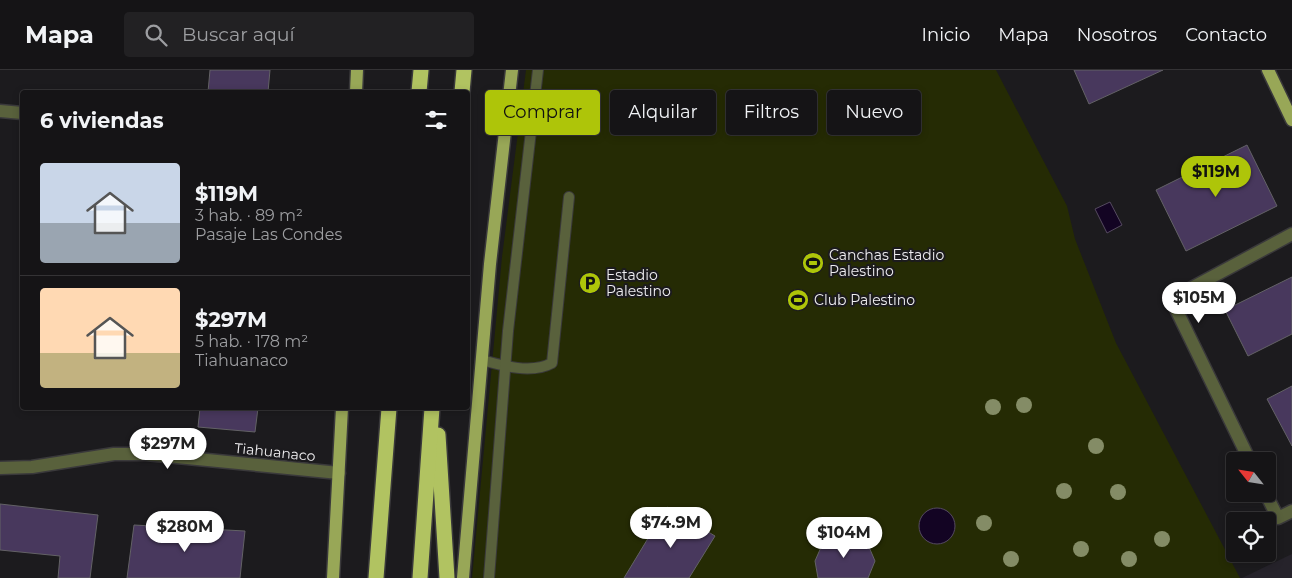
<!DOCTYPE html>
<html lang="es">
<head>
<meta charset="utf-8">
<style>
  :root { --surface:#151416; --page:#222123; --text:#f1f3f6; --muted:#9d9ea1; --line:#343335; --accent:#aec509 }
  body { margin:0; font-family:Montserrat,sans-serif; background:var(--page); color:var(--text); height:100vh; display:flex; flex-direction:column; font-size:19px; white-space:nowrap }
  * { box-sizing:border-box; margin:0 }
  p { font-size:16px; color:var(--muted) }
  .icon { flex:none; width:28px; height:28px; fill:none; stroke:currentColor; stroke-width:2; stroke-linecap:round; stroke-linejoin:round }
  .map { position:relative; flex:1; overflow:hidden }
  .side { position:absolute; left:20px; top:20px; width:450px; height:320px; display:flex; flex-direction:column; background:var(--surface); border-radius:5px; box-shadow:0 2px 8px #0003,0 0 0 1px var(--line) }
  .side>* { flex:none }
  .guide { position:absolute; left:485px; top:20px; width:475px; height:45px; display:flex; gap:10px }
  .needle { width:32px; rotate:300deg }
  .buttons { position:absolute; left:1226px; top:382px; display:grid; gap:10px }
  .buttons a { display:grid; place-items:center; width:50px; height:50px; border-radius:5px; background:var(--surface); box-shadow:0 2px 8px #0003,0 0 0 1px var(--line); font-size:25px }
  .price { position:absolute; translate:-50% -42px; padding:0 11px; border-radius:18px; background:#fff; color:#222; font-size:16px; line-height:32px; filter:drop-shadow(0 1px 2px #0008) }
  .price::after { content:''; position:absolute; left:50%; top:30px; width:15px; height:11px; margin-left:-8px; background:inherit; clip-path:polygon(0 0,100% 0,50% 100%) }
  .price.on { background:var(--accent); color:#111 }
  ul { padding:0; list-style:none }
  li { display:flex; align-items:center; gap:15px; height:125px; padding:0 20px }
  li+li { border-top:1px solid var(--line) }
  li span { display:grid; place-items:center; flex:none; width:140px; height:100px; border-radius:5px; color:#555 }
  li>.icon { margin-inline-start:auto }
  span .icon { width:60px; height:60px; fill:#fffc; stroke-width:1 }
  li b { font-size:21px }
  h2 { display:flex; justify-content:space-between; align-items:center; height:60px; padding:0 20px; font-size:21px }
  .pill { padding:0 18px; border-radius:5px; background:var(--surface); box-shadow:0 2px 8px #0003,0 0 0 1px var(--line); font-size:18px; line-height:45px }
  .pill.on { background:var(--accent); color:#111 }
  header { display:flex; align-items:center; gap:30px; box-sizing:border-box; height:70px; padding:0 25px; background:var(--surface); border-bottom:1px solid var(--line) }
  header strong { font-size:24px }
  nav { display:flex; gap:28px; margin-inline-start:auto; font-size:18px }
  .search { width:350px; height:45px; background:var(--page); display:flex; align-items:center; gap:12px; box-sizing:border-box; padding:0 18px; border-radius:5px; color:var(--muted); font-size:19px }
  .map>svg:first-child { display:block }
</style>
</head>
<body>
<header>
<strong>Mapa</strong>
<div class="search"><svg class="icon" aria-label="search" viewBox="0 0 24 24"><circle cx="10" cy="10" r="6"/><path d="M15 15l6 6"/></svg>Buscar aquí</div>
<nav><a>Inicio</a><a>Mapa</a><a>Nosotros</a><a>Contacto</a></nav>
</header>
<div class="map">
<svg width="1292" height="508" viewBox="0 0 1292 508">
  <rect width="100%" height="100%" fill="#1c1b1e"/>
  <path fill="#26232b" d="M1292,484V508H1242Z"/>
  <path fill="#252b04" d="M526,0H996L1067,136L1075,169L1116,273L1240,508H472L502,187Z"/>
  <g fill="#130423" stroke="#554a60">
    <path d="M1110,132L1122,155L1107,163L1095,139Z"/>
    <circle cx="937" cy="456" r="18"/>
  </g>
  <g fill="#48385d" stroke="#636266">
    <path d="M210,0H270L268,22H208Z"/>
    <path d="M1074,0H1163L1089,34Z"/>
    <path d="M1247,75L1277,136L1186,181L1156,120Z"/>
    <path d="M1292,207V264L1248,286L1225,240Z"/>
    <path d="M1292,316V376L1267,329Z"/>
    <path d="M200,338H258L255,362L198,357Z"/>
    <path d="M0,434L98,445L90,508H58L60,486L0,480Z"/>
    <path d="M667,437L715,466L689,508H624Z"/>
    <path d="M134,455L245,461L240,508H127Z"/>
    <path d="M837,466L852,467L869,477L875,491L868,508H818L815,491L822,475Z"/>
  </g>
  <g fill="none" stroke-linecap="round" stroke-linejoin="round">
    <g stroke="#3a393b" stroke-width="12">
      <g id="service">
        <path d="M482,290C503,296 532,304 552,293L569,127"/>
        <path d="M489,508L508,261L538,0"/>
      </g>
    </g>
    <g stroke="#3a393b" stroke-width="15">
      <g id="minor">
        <path d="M0,41L22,43"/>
        <path d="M1250,391L1171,229L1292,164"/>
        <path d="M0,398L32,397L114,384H146L339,403"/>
        <path d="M1266,424L1278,448L1292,441"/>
      </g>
    </g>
    <g stroke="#3a393b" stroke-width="15">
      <g id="primary">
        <path d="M1268,0L1292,50"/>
        <path d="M356,22L357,0"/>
        <path d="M333,508L342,338"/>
        <path d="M463,508L490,194L512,0"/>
      </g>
    </g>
    <g stroke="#3a393b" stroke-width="18">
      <g id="motorway">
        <path d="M419,22L421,0"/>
        <path d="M462,22L464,0"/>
        <path d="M438,365L447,508"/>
        <path d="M376,508L389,338"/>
        <path d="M420,508L432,338"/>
      </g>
    </g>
    <use href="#service" stroke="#59613c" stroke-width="10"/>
    <use href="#minor" stroke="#59613c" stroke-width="12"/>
    <use href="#primary" stroke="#98a757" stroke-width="12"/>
    <use href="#motorway" stroke="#b1c361" stroke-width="15"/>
  </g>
  <g fill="#848c66">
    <circle cx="1024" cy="335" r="8"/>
    <circle cx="993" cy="337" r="8"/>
    <circle cx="1096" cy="376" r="8"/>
    <circle cx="1064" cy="421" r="8"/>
    <circle cx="1118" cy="422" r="8"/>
    <circle cx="984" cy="453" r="8"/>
    <circle cx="1162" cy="469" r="8"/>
    <circle cx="1081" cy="479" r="8"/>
    <circle cx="1011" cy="489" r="8"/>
    <circle cx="1129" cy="489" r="8"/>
  </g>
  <defs>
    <g id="stadium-disc" transform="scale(1.125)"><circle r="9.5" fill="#aec509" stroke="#1c1b1e"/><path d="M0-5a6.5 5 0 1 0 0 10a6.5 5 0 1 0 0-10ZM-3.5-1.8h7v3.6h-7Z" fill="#111"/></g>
    <g id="parking-disc" transform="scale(1.125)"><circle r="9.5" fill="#aec509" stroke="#1c1b1e"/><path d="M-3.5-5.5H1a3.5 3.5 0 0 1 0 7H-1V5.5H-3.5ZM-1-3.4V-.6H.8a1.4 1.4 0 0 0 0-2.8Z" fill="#111"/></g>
  </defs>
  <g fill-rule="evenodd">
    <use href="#stadium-disc" x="813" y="193"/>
    <use href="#parking-disc" x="590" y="213"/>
    <use href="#stadium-disc" x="798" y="230"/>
  </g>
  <g text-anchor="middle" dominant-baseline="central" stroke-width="4" stroke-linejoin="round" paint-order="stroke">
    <g font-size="14" fill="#efeef0" stroke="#1c1b1e" text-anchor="start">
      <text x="829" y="185">Canchas Estadio<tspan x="829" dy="16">Palestino</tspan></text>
      <text x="606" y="205">Estadio<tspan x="606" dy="16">Palestino</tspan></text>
      <text x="814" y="230">Club Palestino</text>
    </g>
    <g font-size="14" fill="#efeef0" stroke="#1c1b1e">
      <text transform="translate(275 382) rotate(6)">Tiahuanaco</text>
    </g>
  </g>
</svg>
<div class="buttons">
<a><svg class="needle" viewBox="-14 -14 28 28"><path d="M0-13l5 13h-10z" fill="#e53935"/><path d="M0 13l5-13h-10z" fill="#9d9ea1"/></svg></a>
<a><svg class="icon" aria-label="locate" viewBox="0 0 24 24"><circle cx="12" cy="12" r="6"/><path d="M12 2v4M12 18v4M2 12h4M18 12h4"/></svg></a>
</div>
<b class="price on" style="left:1216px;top:128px">$119M</b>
<b class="price" style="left:1199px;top:254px">$105M</b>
<b class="price" style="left:168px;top:400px">$297M</b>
<b class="price" style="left:671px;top:479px">$74.9M</b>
<b class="price" style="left:185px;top:483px">$280M</b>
<b class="price" style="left:844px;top:489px">$104M</b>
<div class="guide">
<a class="pill on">Comprar</a>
<a class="pill">Alquilar</a>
<a class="pill">Filtros</a>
<a class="pill">Nuevo</a>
</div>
<section class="side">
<h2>6 viviendas<svg class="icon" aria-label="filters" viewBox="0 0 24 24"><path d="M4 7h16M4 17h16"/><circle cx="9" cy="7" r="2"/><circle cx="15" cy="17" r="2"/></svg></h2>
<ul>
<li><span style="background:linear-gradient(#c9d6e8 60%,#9aa5b1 0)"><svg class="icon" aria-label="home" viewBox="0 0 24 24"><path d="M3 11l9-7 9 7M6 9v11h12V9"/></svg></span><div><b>$119M</b><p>3 hab. · 89 m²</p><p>Pasaje Las Condes</p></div></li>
<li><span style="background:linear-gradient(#ffd9b3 65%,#c2b280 0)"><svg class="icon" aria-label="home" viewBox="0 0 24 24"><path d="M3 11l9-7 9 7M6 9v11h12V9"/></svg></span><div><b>$297M</b><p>5 hab. · 178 m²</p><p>Tiahuanaco</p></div></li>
</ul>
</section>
</div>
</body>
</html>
